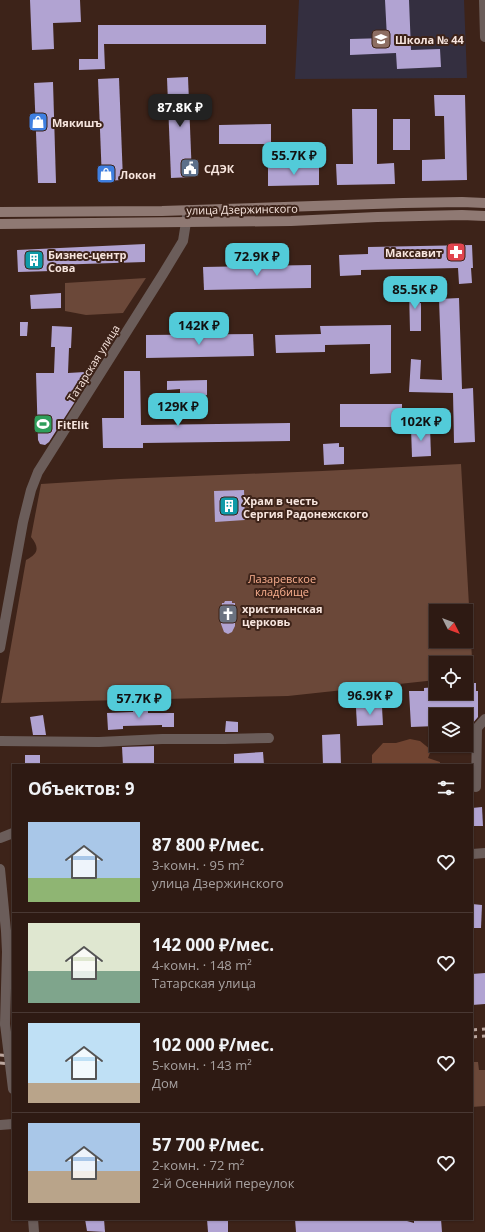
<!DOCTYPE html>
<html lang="ru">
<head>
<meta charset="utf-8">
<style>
  :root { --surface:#2e1a13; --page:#36231c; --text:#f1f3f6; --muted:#a7a1a0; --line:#493833; --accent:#52cbd9 }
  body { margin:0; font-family:"Open Sans",sans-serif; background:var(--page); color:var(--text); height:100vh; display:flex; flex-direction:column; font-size:15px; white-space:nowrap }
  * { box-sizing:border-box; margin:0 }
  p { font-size:13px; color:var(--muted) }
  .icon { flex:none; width:22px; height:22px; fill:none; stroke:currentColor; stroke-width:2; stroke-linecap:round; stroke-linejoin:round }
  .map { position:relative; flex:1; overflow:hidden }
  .drawer { position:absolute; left:12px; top:764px; width:461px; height:456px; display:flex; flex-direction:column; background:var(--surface); border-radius:0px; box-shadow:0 1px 3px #0004,0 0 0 1px var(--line) }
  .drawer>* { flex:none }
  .needle { width:26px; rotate:132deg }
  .buttons { position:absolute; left:429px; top:604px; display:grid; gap:8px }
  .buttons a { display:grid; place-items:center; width:44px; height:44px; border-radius:0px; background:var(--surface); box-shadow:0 1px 3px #0004,0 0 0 1px var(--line); font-size:20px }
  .price { position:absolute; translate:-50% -34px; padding:0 9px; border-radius:8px; background:var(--accent); color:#111; font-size:13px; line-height:26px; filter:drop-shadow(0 1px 2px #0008) }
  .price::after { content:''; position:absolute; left:50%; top:24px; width:12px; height:9px; margin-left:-6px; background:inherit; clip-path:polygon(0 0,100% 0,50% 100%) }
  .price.on { background:#222; color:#fff }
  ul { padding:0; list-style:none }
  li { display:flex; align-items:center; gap:12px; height:100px; padding:0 16px }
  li+li { border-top:1px solid var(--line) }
  li span { display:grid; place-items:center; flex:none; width:112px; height:80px; border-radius:0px; color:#555 }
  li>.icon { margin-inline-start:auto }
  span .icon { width:48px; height:48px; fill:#fffc; stroke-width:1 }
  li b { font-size:17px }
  h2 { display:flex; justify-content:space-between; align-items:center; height:48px; padding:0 16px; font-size:17px }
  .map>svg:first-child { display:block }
</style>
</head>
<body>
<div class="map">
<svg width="485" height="1232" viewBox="0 0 485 1232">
  <rect width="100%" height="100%" fill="#3d2319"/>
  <path fill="#342f40" d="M299,0H464L467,78L295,79Z"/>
  <g fill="#6b4839" fill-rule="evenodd">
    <path d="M146,278L123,313L86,315L65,311V283Z"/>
    <path d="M461,464L473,676L466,677V663H436V680L288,696L1,703L26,560C38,554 40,548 31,537L41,484L120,479L322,471ZM436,611H466V641H436Z"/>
    <path d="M472,1062H478L479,1070H485V1106L472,1107Z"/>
  </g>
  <path fill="#704431" d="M410,739L420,741L431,750L428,758L440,762V765H410L409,764L406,765H372V755L383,743H396Z"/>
  <g fill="#b1a3d2">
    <path d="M30,0H80L81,22L53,23L54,49L32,50Z"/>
    <path d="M385,0H409L411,50L440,49L441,67L397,69L396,53L350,55V39L387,38Z"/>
    <path d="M98,25H266V44H104L105,69L79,70V59H98Z"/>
    <path d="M188,77L192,177L171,178L167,78Z"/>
    <path d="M119,78L123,180L102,181L98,79Z"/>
    <path d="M53,82L56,183H38L34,83Z"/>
    <path d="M434,95H465L467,180L422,181V160L445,159L444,116H435Z"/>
    <path d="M352,109H377V164L394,163L395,184L337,185L336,164H353Z"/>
    <rect x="393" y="119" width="17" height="31"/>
    <path d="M271,124V144H219V125Z"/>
    <path d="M319,165V185L268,186V166Z"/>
    <path d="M145,244V262L52,265V271L18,272L17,250Z"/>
    <path d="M472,245L473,268H471L472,283L459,284L458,268L361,270V275L340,276L339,255L368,254V247Z"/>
    <path d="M311,265V288L204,290L203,267Z"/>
    <path d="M419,288L420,303H421V331H410L409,289Z"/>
    <path d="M61,293V308L31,309L30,295Z"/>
    <path d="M459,298L462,389L473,388L475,442L454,443L453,393L409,392L411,359L421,360L420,379L442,380L439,299Z"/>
    <path d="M20,322H28L27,336H20Z"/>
    <path d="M391,325V373L370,374V344L325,345V352L276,353L275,335L321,334L320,326Z"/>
    <path d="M52,326L72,327L71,348H69L68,373L85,372L91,376L85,386H81L75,394L76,400L49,442L45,445L40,444L38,440L36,373H54L55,347H51Z"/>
    <path d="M253,334L254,356L146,358V335Z"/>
    <path d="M124,371H140L141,425L290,423V441L143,443V448H103L102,418H124Z"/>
    <path d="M207,380V395H180V389L167,390V381Z"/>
    <rect x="340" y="404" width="62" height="23"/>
    <path d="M430,427L431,456L412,457L411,428Z"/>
    <path d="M339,443V447H344V464L324,465L323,444Z"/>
    <path d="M244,490L245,520L215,522L214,491Z"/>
    <path d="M225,601H232V603H235V626L232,632L228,634L224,632L221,624L222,603H224Z"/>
    <path d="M466,683H476V691H478V717L472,724L466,725V715H436V726L411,727L409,691H424V688L436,687V693H466Z"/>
    <path d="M133,707H148V713H174V727H162V725L123,726V729L108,730L107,713L133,712Z"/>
    <path d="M382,707L383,725L357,726L356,708Z"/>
    <path d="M43,715L46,735H33L30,717Z"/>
    <path d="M226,721L238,722V732H225Z"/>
    <path d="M340,734L341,765H323L322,735Z"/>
    <path d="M154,746V765H123L122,747Z"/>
    <path d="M263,752L264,765H234V754Z"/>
    <rect x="25" y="755" width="15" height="10"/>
    <path d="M482,807L483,826H472V808Z"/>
    <path d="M472,904L482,905L481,928H472Z"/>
    <path d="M485,973V1004L472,1005V974Z"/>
    <path d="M85,1219H104L105,1232L87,1231Z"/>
    <path d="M207,1219L228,1220V1232H208Z"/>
    <path d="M295,1219H322V1220L341,1219H400L414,1223V1219H441L442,1232H296Z"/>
  </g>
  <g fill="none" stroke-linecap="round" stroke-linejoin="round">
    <g stroke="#6b5d5a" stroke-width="10">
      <path d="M0,741L99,742L162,739H224L269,738"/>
      <path d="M476,787L477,728L485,719"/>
      <path d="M0,838L13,833"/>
      <path d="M472,854L485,853"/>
      <path d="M0,1125L13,1124"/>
    </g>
    <g stroke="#6b5d5a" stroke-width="10">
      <path d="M484,0L485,37"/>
      <path d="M0,648L23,522L31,490L38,472L163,274L183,241L188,210"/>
      <path d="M0,869L6,931L7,952L5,1024"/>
      <path d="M33,1219L34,1232"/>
    </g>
    <g stroke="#8f7973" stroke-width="10">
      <path d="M0,212L162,211L403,203L462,202L485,203"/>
      <path d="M0,224L291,221L377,217L462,215L485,216"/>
    </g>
    <g stroke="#bca79f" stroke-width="3" stroke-dasharray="5 5" stroke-linecap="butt">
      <path d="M472,1030L485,1029"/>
      <path d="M472,1037L485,1036"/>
      <path d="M0,1055L13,1056"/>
      <path d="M0,1063L13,1064"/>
    </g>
    <path stroke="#6b5d5a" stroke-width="10" d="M5,1024L13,1089"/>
  </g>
  <defs>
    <g id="school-square" transform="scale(1)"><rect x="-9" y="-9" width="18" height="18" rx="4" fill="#8d6e63" stroke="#3d2319"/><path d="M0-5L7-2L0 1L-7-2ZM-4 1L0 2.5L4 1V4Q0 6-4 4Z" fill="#fff"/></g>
    <g id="shop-square" transform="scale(1)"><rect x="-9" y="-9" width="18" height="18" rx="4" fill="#3f7fe0" stroke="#3d2319"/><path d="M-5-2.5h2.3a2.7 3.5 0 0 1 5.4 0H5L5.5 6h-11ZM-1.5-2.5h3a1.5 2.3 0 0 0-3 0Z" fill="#fff"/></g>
    <g id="civic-square" transform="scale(1)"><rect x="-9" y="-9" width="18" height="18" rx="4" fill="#5c6f8a" stroke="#3d2319"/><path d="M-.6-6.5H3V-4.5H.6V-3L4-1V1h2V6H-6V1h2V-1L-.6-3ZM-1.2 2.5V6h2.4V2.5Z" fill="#fff"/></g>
    <g id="pharmacy-square" transform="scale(1)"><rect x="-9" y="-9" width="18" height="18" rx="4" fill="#e0444e" stroke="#3d2319"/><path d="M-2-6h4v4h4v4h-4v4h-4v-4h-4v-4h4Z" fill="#fff"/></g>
    <g id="building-square" transform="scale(1)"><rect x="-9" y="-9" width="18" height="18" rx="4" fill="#0f9aa8" stroke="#3d2319"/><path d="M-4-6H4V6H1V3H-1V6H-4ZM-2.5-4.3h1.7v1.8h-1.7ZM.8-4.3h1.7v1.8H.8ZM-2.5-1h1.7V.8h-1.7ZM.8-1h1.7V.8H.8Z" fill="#fff"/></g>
    <g id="stadium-square" transform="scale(1)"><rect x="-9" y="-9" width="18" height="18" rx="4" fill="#2e9e5b" stroke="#3d2319"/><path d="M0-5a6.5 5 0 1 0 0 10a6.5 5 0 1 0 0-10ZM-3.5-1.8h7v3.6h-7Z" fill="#fff"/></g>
    <g id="church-square" transform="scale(1)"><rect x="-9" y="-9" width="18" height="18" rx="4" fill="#6b7280" stroke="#3d2319"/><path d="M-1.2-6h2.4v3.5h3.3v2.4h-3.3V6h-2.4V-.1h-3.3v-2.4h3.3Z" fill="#fff"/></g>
  </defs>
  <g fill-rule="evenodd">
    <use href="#school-square" x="381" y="39"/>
    <use href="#shop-square" x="38" y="122"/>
    <use href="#civic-square" x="190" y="168"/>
    <use href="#shop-square" x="106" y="174"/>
    <use href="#pharmacy-square" x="456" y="252"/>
    <use href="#building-square" x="34" y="260"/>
    <use href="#stadium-square" x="43" y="424"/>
    <use href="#building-square" x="229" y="506"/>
    <use href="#church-square" x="228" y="614"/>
  </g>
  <g text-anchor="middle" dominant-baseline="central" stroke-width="4" stroke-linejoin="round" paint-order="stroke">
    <g font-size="11" font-weight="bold" fill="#f7e5de" stroke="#3d2319" text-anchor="start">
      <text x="395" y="39">Школа № 44</text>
      <text x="52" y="122">Мякишъ</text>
      <text x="204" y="168">СДЭК</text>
      <text x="120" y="174">Локон</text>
      <text x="442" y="252" text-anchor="end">Максавит</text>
      <text x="48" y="254">Бизнес-центр<tspan x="48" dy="13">Сова</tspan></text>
      <text x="57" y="424">FitElit</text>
      <text x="243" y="500">Храм в честь<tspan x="243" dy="13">Сергия Радонежского</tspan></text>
      <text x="242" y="608">христианская<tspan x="242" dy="13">церковь</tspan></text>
    </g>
    <g font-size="11" fill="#f7e5de" stroke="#3d2319">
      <text transform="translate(242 209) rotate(-1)">улица Дзержинского</text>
      <text transform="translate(93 363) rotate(-58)">Татарская улица</text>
    </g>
    <g font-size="11" fill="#f9af8f" stroke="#3d2319">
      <text x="282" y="578">Лазаревское<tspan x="282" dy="13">кладбище</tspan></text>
    </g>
  </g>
</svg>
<div class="buttons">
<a><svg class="needle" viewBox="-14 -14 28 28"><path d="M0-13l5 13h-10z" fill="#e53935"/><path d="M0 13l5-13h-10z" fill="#a7a1a0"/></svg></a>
<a><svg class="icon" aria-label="locate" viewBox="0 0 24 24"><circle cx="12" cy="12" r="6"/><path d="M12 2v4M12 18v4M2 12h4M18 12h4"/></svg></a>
<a><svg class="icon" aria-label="layers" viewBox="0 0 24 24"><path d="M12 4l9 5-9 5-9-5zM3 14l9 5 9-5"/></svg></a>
</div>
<b class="price on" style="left:180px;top:128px">87.8K ₽</b>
<b class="price" style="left:294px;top:176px">55.7K ₽</b>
<b class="price" style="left:257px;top:277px">72.9K ₽</b>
<b class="price" style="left:415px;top:310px">85.5K ₽</b>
<b class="price" style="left:199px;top:346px">142K ₽</b>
<b class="price" style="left:178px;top:427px">129K ₽</b>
<b class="price" style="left:421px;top:442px">102K ₽</b>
<b class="price" style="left:370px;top:716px">96.9K ₽</b>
<b class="price" style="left:139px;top:719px">57.7K ₽</b>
<section class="drawer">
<h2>Объектов: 9<svg class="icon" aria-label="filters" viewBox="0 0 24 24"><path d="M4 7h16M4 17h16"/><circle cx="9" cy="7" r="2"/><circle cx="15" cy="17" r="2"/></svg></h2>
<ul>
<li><span style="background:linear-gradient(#a9c7e8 70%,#8fb573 0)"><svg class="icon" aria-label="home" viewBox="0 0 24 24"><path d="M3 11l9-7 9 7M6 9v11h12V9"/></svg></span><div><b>87 800 ₽/мес.</b><p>3-комн. · 95 m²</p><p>улица Дзержинского</p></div><svg class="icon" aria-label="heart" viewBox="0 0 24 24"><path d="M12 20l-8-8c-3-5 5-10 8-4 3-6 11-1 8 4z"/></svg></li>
<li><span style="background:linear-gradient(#dfe7d0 60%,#7fa58c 0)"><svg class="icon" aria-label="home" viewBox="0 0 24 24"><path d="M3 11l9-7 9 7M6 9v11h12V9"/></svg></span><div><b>142 000 ₽/мес.</b><p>4-комн. · 148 m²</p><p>Татарская улица</p></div><svg class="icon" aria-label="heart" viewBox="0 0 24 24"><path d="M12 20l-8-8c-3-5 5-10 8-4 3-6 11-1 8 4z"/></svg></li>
<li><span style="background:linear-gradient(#bfe0f5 75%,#b9a48a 0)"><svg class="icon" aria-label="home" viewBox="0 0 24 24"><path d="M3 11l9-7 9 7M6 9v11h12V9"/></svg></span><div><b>102 000 ₽/мес.</b><p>5-комн. · 143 m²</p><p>Дом</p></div><svg class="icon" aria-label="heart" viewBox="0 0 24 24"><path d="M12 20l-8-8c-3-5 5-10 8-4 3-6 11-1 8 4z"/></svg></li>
<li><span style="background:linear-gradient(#a9c7e8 60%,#b9a48a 0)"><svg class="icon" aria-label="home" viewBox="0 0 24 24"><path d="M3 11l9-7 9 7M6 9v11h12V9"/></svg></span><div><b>57 700 ₽/мес.</b><p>2-комн. · 72 m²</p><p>2-й Осенний переулок</p></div><svg class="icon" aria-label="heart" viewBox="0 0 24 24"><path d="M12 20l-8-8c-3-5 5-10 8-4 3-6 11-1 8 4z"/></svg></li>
</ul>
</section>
</div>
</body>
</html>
